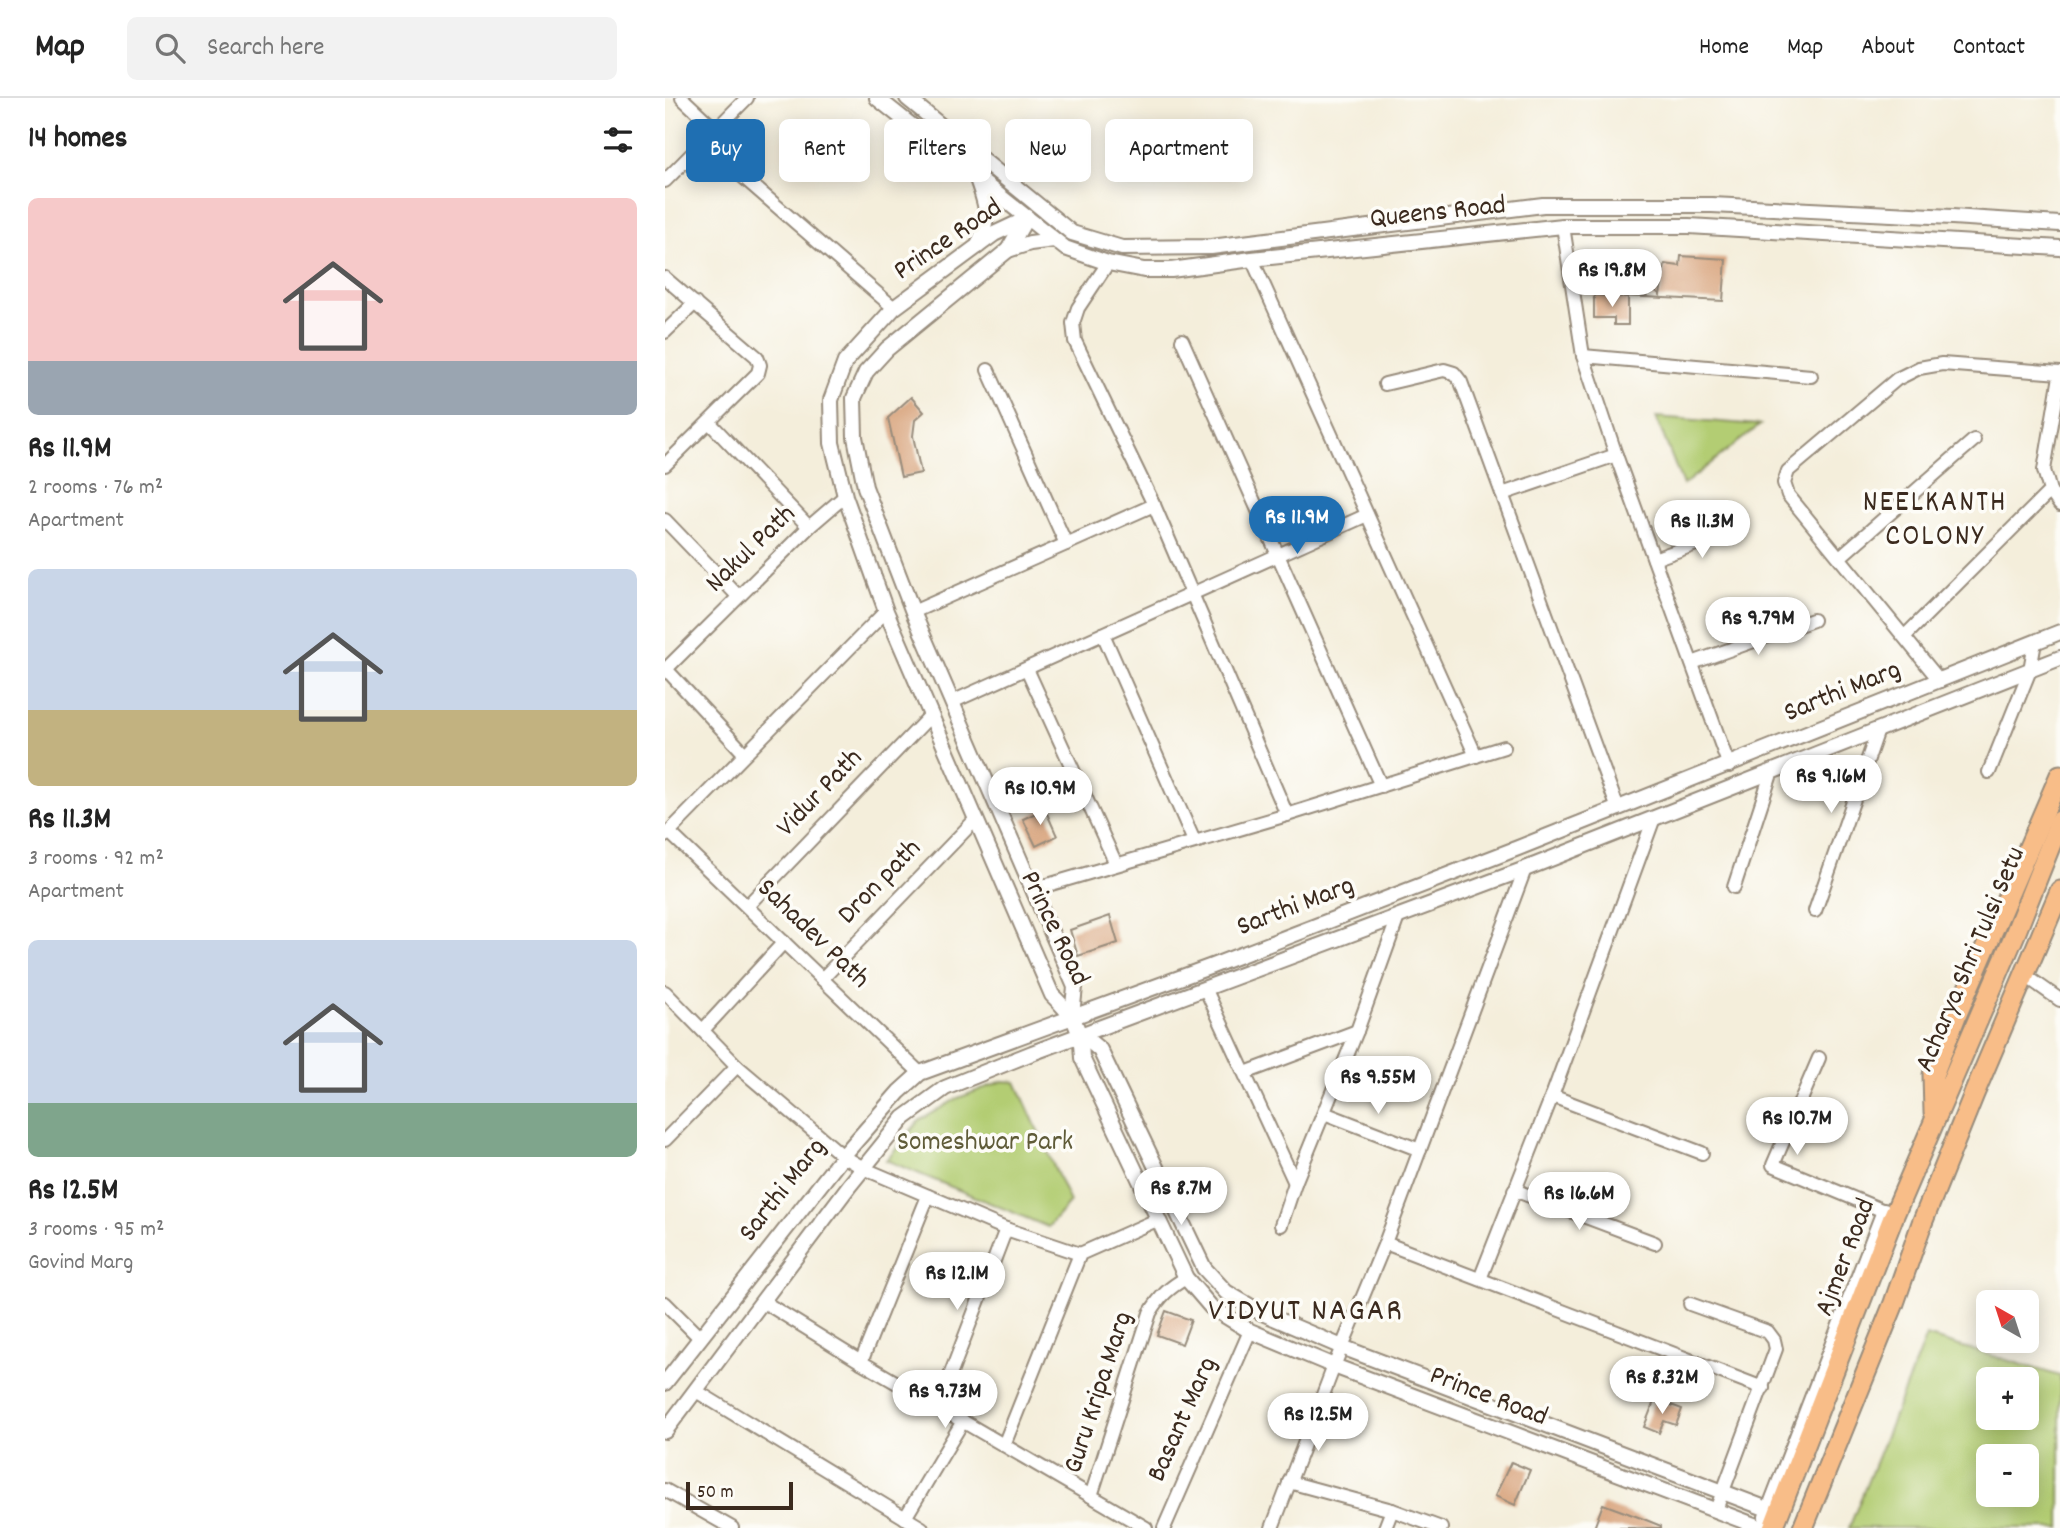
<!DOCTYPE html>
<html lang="en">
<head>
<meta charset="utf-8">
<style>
  :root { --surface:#fff; --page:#f2f2f2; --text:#222; --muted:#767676; --line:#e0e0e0; --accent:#1f6fb2 }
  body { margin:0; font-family:Dekko,sans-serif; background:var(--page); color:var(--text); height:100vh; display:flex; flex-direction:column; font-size:26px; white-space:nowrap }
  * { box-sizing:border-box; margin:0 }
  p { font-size:23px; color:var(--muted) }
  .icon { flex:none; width:38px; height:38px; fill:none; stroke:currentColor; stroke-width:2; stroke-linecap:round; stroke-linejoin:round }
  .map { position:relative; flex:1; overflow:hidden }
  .sheet { display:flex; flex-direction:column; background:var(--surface); width:665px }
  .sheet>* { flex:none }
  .hud { position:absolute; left:21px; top:21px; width:665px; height:63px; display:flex; gap:14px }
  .needle { width:46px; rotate:321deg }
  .fabs { position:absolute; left:1311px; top:1192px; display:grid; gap:14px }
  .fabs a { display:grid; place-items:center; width:63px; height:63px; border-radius:10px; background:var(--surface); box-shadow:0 4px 18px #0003; font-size:35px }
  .scale { position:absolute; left:21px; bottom:18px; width:107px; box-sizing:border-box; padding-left:7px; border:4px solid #3b2a1e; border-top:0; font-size:19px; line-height:24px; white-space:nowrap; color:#3b2a1e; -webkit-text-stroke:5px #fdfcf7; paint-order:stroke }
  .price { position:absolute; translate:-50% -60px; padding:0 16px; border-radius:24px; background:#fff; color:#222; font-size:23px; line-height:46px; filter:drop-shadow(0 2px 4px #0008) }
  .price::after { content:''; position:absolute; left:50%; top:42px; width:21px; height:16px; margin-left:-10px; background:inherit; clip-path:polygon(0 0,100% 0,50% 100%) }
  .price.active { background:var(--accent); color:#fff }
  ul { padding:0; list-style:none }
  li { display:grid; align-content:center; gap:14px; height:371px; padding:0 28px }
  li span { display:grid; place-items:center; height:217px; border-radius:10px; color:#555 }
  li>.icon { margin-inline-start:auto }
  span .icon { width:126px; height:126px; fill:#fffc; stroke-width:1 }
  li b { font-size:30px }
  h2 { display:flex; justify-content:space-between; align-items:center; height:84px; padding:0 28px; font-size:30px }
  .pill { padding:0 24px; border-radius:10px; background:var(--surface); box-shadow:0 4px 18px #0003; font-size:24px; line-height:63px }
  .pill.active { background:var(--accent); color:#fff }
  header { display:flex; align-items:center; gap:42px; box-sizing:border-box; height:98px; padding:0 35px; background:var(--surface); border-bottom:2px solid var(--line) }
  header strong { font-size:33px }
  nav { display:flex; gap:38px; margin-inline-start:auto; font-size:24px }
  .search { width:490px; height:63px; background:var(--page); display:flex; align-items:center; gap:18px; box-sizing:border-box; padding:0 24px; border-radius:10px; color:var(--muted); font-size:26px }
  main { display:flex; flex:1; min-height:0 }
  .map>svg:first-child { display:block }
</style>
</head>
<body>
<header>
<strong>Map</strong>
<div class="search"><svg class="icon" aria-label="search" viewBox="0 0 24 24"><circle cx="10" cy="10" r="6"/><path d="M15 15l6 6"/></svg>Search here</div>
<nav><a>Home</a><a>Map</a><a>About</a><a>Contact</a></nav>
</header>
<main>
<section class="sheet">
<h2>14 homes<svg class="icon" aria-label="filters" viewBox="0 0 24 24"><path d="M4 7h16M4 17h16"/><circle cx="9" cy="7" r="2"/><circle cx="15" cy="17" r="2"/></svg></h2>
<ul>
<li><span style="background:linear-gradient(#f6c9c9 75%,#9aa5b1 0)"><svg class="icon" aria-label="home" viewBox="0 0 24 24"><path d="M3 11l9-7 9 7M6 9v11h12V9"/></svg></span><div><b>Rs 11.9M</b><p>2 rooms · 76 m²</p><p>Apartment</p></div></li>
<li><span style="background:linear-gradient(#c9d6e8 65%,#c2b280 0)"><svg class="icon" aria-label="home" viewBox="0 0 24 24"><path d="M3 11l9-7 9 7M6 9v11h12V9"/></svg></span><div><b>Rs 11.3M</b><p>3 rooms · 92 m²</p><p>Apartment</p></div></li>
<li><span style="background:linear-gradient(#c9d6e8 75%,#7fa58c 0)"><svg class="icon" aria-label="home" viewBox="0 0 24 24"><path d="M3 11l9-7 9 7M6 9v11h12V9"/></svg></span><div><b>Rs 12.5M</b><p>3 rooms · 95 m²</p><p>Govind Marg</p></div></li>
</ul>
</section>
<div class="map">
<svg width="1395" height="1430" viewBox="0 0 1395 1430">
  <rect width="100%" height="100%" fill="#fdfcf7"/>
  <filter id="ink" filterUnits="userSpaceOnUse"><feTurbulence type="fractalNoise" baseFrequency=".0143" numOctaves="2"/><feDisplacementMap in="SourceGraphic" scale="14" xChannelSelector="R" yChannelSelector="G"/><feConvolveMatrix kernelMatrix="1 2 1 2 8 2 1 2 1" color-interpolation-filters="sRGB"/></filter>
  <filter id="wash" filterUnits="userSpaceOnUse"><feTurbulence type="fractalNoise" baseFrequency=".00686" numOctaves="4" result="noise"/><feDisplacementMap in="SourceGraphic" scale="28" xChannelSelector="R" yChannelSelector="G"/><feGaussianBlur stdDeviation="1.57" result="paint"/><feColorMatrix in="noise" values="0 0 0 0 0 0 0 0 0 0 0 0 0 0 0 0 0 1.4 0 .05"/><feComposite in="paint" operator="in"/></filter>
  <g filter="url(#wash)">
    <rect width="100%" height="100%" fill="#f4eedb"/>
    <g fill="#b3cd73" stroke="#777c48" stroke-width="2" fill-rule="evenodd">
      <path d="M991,319L1095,327L1018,387Z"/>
      <path d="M338,983L351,984L405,1104L383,1129L221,1062L254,1023L293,1000Z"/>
      <path d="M1261,1238L1395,1278V1430H1184ZM1362,1281V1320H1323V1281ZM1362,1358V1396H1323V1358Z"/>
    </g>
    <g id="blocks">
      <g fill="#d7a078">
        <path d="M1016,158L1061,161L1058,203L960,198L964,182L967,183L976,178L995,197L1000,166L1015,168Z"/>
        <path d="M929,197L963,199V227H949V220H929Z"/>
        <path d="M246,299L259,314L250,322L248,338L256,375L236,379L223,320Z"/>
        <path d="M380,711L392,738L371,748L358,721Z"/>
        <path d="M445,818L453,845L413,858L405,832Z"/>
        <path d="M501,1213L526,1222L517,1246L492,1237Z"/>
        <path d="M990,1301L1017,1311L1011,1327L999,1323L994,1335L979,1329Z"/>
        <path d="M846,1364L865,1372L850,1407L830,1398Z"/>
        <path d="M938,1406L976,1420L996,1428V1430H929Z"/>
      </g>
    </g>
  </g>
  <g filter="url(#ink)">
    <use href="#blocks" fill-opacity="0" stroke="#988c7c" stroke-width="2"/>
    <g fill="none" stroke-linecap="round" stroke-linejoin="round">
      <g stroke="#988c7c" stroke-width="16">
        <g id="minor">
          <path d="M17,0L51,32"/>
          <path d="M39,45L229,210"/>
          <path d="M0,83L82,0"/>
          <path d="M898,128L918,258L951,357L1064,668"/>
          <path d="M587,161L811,658"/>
          <path d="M443,165L413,210L408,225L410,243L489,407L622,717"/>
          <path d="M0,180L92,259L95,267L93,275L0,367"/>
          <path d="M0,234L30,205"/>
          <path d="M517,242L716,688"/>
          <path d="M918,258L1146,278"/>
          <path d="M323,272L401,446"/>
          <path d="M720,286L779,272L789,275L796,284L953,711"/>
          <path d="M44,324L144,429"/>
          <path d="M1385,393L1395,407"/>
          <path d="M837,396L951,357"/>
          <path d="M0,422L73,498"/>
          <path d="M1175,459L1309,342"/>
          <path d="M989,461L1073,431"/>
          <path d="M248,514L489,407"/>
          <path d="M438,536L529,743"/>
          <path d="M1240,538L1385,393L1379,372L1395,278"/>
          <path d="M1027,565L1148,522"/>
          <path d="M0,570L79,655"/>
          <path d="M362,571L451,766"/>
          <path d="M0,572L144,429L180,398"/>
          <path d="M1275,583L1123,397L1119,385L1123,373L1232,281L1254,270L1277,266L1395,275"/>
          <path d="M287,604L702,417"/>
          <path d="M1324,674L1365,572L1370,544"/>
          <path d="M4,734L255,975"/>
          <path d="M0,738L221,513"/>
          <path d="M1069,789L1107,673"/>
          <path d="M369,791L622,717L839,649"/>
          <path d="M82,808L265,618"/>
          <path d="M1150,813L1213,632"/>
          <path d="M1361,878L1395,902"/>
          <path d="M157,881L310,722"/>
          <path d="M540,890L630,1085"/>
          <path d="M0,894L72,968L178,1058L200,1071L341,1131L415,1156"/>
          <path d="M38,932L119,844"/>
          <path d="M1154,960L1108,1067L1219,1113"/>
          <path d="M580,975L692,933"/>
          <path d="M887,998L1037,1055"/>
          <path d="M659,1015L755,1052"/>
          <path d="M0,1042L72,968"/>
          <path d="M849,1092L990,1145"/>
          <path d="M616,1127L630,1085L692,933L733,819"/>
          <path d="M720,1145L1098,1290"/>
          <path d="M815,1181L887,998L989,720"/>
          <path d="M99,1204L196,1264L481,1430"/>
          <path d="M0,1205L35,1240"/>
          <path d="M1025,1206L1103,1234L1109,1242L1111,1251L1051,1412"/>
          <path d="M196,1264L263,1098"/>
          <path d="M31,1293L257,1430"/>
          <path d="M273,1309L341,1131"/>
          <path d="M339,1347L415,1156L494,1121"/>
          <path d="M624,1384L727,1412L776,1430"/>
          <path d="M0,1392L67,1430"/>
          <path d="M426,1398L485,1215C495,1198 505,1189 521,1180"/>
          <path d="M240,1420L298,1323"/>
          <path d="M499,1430L585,1233"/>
          <path d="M607,1430L669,1268L720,1145L860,771"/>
          <path d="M720,1430L727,1412"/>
        </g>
      </g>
      <g stroke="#988c7c" stroke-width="18">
        <g id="tertiary">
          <path d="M212,0L400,150L443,165L479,172H506L587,161L898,128H1024L1395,150"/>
          <path d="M242,0L407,135L457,150L546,149L878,107H1047L1287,119L1395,126"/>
          <path d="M312,81C323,112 325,117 313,148"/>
          <path d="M362,119L343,152L222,251L201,274L189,300L190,339L200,389L248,514L410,889L407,917"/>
          <path d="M361,121L329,136L229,210L180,264L166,302L167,345L180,398L221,513L387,897C409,919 416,928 417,960L521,1180L546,1209L585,1233L669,1268L1097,1430"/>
          <path d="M343,152L365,145L389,142"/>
          <path d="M417,937L435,952L539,1170L561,1194L595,1214L677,1249L1113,1415"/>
          <path d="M0,1285L178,1058L234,994L255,975L547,868L853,750L1395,534"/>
          <path d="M0,1333L184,1088L239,1020L280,990L367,955L860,771L1395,560"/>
          <path d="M1101,1419L1219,1113L1229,1117"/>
        </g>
      </g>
      <g stroke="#988c7c" stroke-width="23">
        <g id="trunk">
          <path d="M1269,1014L1268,977L1291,918L1395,677"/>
          <path d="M1108,1430L1229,1117L1350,836L1395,723"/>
          <path d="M1138,1430L1229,1205L1257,1125L1309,996L1395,793"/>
        </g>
      </g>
      <use href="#minor" stroke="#fff" stroke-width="12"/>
      <use href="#tertiary" stroke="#fff" stroke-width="14"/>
      <use href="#trunk" stroke="#f8bd88" stroke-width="19"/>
    </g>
  </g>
  <g text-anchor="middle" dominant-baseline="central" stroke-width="7" stroke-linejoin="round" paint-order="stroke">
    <g font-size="28" fill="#3b2a1e" stroke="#fdfcf7">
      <text transform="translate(773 116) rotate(-6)">Queens Road</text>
      <text transform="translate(284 143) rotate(-34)">Prince Road</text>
      <text transform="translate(87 452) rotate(-44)">Nakul Path</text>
      <text transform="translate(1178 595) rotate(-22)">Sarthi Marg</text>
      <text transform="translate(156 696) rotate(-46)">Vidur Path</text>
      <text transform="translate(216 785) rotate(-46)">Dron path</text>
      <text transform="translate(631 810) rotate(-21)">Sarthi Marg</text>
      <text transform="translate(388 831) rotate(64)">Prince Road</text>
      <text transform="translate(147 837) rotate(44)">Sahadev Path</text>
      <text transform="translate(1307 862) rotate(-67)">Acharya Shri Tulsi Setu</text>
      <text transform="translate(119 1093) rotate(-52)">Sarthi Marg</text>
      <text transform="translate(1182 1160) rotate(-69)">Ajmer Road</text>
      <text transform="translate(435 1295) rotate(-72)">Guru Kripa Marg</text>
      <text transform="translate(823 1300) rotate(21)">Prince Road</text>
      <text transform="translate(519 1322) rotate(-66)">Basant Marg</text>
    </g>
    <g font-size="28" fill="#5f5b38" stroke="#fdfcf7">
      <text x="320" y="1046">Someshwar Park</text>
    </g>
    <g font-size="30" letter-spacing="2" fill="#3b2a1e" stroke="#fdfcf7">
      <text x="1270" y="406">NEELKANTH<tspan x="1270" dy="34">COLONY</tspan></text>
    </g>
    <g font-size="32" letter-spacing="2" fill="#3b2a1e" stroke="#fdfcf7">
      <text x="641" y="1215">VIDYUT NAGAR</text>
    </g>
  </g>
</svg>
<div class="fabs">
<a><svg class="needle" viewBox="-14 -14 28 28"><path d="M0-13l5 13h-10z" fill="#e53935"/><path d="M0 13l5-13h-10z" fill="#767676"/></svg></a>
<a>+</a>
<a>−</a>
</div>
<div class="scale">50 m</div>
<b class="price" style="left:947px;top:211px">Rs 19.8M</b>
<b class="price active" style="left:632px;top:458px">Rs 11.9M</b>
<b class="price" style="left:1037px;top:462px">Rs 11.3M</b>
<b class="price" style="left:1093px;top:559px">Rs 9.79M</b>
<b class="price" style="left:1166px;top:717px">Rs 9.16M</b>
<b class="price" style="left:375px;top:729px">Rs 10.9M</b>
<b class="price" style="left:713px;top:1018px">Rs 9.55M</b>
<b class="price" style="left:1132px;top:1059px">Rs 10.7M</b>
<b class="price" style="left:516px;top:1129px">Rs 8.7M</b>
<b class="price" style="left:914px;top:1134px">Rs 16.6M</b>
<b class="price" style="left:292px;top:1214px">Rs 12.1M</b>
<b class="price" style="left:997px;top:1318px">Rs 8.32M</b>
<b class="price" style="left:280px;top:1332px">Rs 9.73M</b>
<b class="price" style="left:653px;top:1355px">Rs 12.5M</b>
<div class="hud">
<a class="pill active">Buy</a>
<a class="pill">Rent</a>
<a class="pill">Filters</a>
<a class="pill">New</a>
<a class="pill">Apartment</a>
</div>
</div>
</main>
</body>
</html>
